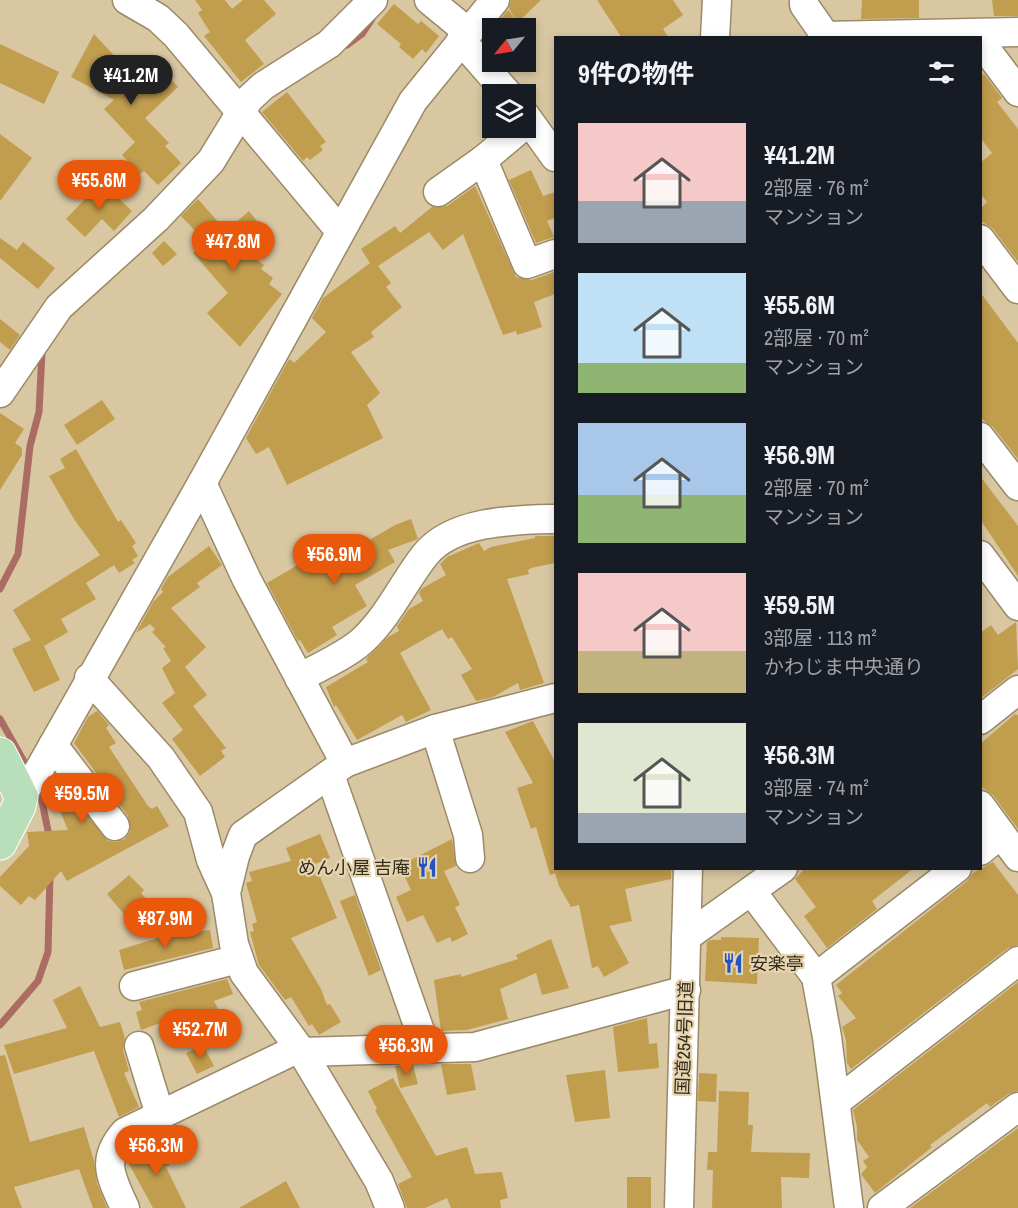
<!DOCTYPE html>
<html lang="ja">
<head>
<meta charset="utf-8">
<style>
  :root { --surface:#171b24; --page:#242831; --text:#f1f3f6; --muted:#9ea1a6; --accent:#ea580c }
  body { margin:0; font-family:"Archivo Narrow","Noto Sans JP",sans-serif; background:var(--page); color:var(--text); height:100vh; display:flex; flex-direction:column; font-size:22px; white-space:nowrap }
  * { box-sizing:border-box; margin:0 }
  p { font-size:20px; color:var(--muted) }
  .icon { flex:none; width:33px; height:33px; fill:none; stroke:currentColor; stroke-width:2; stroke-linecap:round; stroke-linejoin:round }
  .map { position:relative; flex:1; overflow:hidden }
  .drawer { position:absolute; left:554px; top:36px; width:428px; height:834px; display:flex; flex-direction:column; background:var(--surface); border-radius:0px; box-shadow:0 3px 9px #0003 }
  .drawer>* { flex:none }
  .needle { width:39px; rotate:240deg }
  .buttons { position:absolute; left:482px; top:18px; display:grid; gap:12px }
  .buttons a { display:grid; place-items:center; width:54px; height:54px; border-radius:0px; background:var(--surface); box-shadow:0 3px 9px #0003; font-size:30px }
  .price { position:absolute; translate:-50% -51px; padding:0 14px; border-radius:21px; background:var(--accent); color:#fff; font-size:20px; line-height:39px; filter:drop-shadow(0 2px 3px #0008) }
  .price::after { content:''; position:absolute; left:50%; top:36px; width:18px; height:14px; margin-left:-9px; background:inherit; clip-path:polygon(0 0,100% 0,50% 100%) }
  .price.active { background:#222; color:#fff }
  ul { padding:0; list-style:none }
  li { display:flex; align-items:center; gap:18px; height:150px; padding:0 24px }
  li span { display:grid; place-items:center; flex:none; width:168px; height:120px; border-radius:0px; color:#555 }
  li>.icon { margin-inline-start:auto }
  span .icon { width:72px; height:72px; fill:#fffc; stroke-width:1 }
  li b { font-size:26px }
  h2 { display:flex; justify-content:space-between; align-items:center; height:72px; padding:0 24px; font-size:26px }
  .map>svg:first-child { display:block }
</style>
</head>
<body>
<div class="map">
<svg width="1018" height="1208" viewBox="0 0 1018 1208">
  <rect width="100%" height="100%" fill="#d9c7a2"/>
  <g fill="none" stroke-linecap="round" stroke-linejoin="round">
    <g stroke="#aa6c63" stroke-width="7">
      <path d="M347,45L362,34L372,19"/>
      <path d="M0,589L18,554L30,446L39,412L42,352"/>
      <path d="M0,719L30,772"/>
      <path d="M38,783L50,840"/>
      <path d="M0,1025L38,981L48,952L50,875"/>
    </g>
  </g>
  <g fill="#c19d4e">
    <path d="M195,0H225L232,9L243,0H264L276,14L245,40L264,64L241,82L204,36L210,32L198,13L202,10Z"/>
    <path d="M511,0H541L517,23L509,8Z"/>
    <path d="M597,0H673L683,15L663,29L669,38H622Z"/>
    <path d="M862,0H919V18L861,19Z"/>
    <path d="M992,0H1018V16H994Z"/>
    <path d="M394,4L418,24L421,21L439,36L426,53L422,49L413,59L399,47L401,44L377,24Z"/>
    <path d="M509,10L520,28H493L506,12Z"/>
    <path d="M94,34L136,79L154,61L178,87L145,118L169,143L165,146L181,163L158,185L144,171L140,174L122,155L135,142L104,109L114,100L71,77Z"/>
    <path d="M0,44L59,72L44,104L0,83Z"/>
    <path d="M984,74L1002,98L997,102L1018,129V262L993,229L980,220V209L987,202L980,193V163L992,153L980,137V77Z"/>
    <path d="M287,92L326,142L320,146L323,150L310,160L307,157L303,161L262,112Z"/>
    <path d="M0,134L32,158L0,201Z"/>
    <path d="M531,170L543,196L555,192V218L547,221L554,237L536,243L509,180Z"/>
    <path d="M101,182L132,211L114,231L102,219L85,237L66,219Z"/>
    <path d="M475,186L516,277L532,280L554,272L555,294L534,302L542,327L517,335L516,331L503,335L463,234L443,250L429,232L378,266L391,283L386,287L402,307L371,332L374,337L351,352L380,393L367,405L383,438L287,485L269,447L256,454L246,438L288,361L290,359L294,363L326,332L312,318L323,298L370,263L361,249L395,226L400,233L432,207L447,206Z"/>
    <path d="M198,199L226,231L249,211L261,226L238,246L264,265L261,269L273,278L269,284L282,294L240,347L207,313L228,293L193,253L205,241L181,216Z"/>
    <path d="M0,238L17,250L23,242L55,268L38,289L0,258Z"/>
    <path d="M164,241L177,254L163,266L152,253Z"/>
    <path d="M980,292L1018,343V459L993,427L980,418Z"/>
    <path d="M0,319L20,335L10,350L0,342Z"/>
    <path d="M102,400L115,419L77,445L64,425Z"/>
    <path d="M0,413L24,429L15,443L22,448V455L0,490Z"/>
    <path d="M76,449L118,522L121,520L136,543L132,546L138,556L132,560L135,563L119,573L114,565L86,583L96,599L61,619L68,632L44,646L60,680L34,692L12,649L31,640L13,610L100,555L74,519L49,476L65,468L60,459Z"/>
    <path d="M980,476L1018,526V576L980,519Z"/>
    <path d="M411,519L418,539L388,550L395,562L355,585L367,606L332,627L337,635L308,653L300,640L298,641L267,583L308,559L343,544L347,553L395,525Z"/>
    <path d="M535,536H555V563L531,568L528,570L529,574L507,579L544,683L520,690L518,683L493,697L476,701L461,675L472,669L452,637L448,639L442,629L400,653L431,710L406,722L402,715L357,740L336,705L334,707L326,687L368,662L366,659L388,637L399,631L397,626L409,609L423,601L419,593L421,589L446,575L440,564L447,557L479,543L484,551L491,547L535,538Z"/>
    <path d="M209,546L222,565L197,583L200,587L171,608L206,647L185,667L207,695L193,706L226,748L221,751L225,757L200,776L172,739L183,730L162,703L175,693L162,668L171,661L163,648L166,647L152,632L155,629L150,624L136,633L153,602L163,592L161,589L168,577Z"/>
    <path d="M1016,622L1018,669L980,699V633L991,625L998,635Z"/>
    <path d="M97,711L109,725L106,728L116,743L109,747L148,806L152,809L157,806L169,826L67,881L61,871L35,900L29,896L21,905L0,886V877L29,846L27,832L68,830L52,792L63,785L108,841L117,842L125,839L130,832L128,816L74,743L88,717Z"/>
    <path d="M1015,714L1018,715V829L993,795L980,786V744Z"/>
    <path d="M533,721L555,762V868H671V879L625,889L632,921L609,926L629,963L604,977L598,966L592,968L579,905L571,907L559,886L555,873L550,875L536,827L531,829L517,788L533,783L505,732Z"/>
    <path d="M320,834L330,858L315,864L337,918L291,938L321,989L327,1005L330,1004L341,1022L319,1035L312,1024L309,1026L291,997L285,1000L259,965L250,932L254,931L252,924L257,922L246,883L252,881L249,872L291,861L286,848Z"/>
    <path d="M452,839L456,866L444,871L460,905L455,907L468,934L452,942L450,937L437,943L423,915L407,922L396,897L411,890L401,869L404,868L403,864Z"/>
    <path d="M993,862L1018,895V945L1008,948L851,1069L847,1063L846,1040L842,1027L856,1018L838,996L842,993L836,985L967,881L973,873Z"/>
    <path d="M805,868H914L872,901L877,909L827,948L804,916L816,907L795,879Z"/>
    <path d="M129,875L144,890L141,893L153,907L133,925L107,894Z"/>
    <path d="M355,895L381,970L369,976L340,901Z"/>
    <path d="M210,930L213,948L124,970L119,950L161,937Z"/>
    <path d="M721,937L759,938L757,984L705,981L707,942L711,940H721Z"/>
    <path d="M551,939L569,988L542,995L536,973L500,989L508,1019L467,1030L441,1031L434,980L461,974V977L518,959L516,955Z"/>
    <path d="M227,979L233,994L214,1001L227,1027L205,1037L193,1011L141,1030L136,1012L142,1010L139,1002Z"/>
    <path d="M1018,982V1091L1008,1094L990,1107L987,1103L930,1145L932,1147L875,1193L861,1174L867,1167L863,1161L869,1157L857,1140V1127L853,1110Z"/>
    <path d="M80,986L100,1027L120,1022L125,1038L123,1050L129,1071L124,1073L139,1107L119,1117L94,1051L14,1074L4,1045L67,1028L53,1000Z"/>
    <path d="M647,1018L649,1044L657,1043L659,1068L618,1072L613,1027Z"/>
    <path d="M203,1045L214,1066L197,1074L186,1053Z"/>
    <path d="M5,1055L30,1142L84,1127L94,1161L97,1183L107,1208H93L79,1169L14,1187L22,1208H0V1056Z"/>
    <path d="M441,1064H471L476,1090L447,1095Z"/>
    <path d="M413,1065L418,1084L400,1088L395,1066Z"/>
    <path d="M605,1070L610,1118L575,1122L566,1075Z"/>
    <path d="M699,1073L717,1074L716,1102L698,1101Z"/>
    <path d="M393,1078L436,1156L467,1147L475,1174L502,1172L508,1198L500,1200L501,1208H451L447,1198L425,1208H407L398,1184L412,1177L375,1110L377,1109L368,1091Z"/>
    <path d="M719,1091L749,1092L748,1125H753L751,1152L810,1153L809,1178L781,1177L782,1208H712L713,1170H707L708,1152H717Z"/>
    <path d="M1018,1128V1208H910Z"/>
    <path d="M154,1136L170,1165L166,1167L186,1208H153L128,1162L141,1154L136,1145Z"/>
    <rect x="627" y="1177" width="24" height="31"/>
    <path d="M286,1181L300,1208H239Z"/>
  </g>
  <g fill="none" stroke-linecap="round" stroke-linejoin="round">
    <g stroke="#9b8a67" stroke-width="31">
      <g id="minor">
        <path d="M127,0L158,18L176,35L340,231"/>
        <path d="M429,0L468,32"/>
        <path d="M804,0V5L827,38"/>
        <path d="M825,36L1018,32"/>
        <path d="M715,38L717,0"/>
        <path d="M461,40L508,94"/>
        <path d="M980,41L1018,92"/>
        <path d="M525,115L555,157"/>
        <path d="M483,160L527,264L555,254"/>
        <path d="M438,192L483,160L521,128"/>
        <path d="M980,239L1018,289"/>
        <path d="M0,393L59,307L156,219L211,161L249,99L263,86L329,44L373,0"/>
        <path d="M980,437L1018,486"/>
        <path d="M202,483L247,580L345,763"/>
        <path d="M980,555L1018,606"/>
        <path d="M89,678L161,758L198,812L211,860L226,893"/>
        <path d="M299,678C319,667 345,656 362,641C389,616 403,583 425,555C453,520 515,520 555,519"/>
        <path d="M980,720L1018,690"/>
        <path d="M435,729L468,835L470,858"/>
        <path d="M53,745L115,826"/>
        <path d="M330,775L426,1048"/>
        <path d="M21,796L39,770L202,483L413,101L495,0"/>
        <path d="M980,805L1018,857"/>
        <path d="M980,851L1001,834"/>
        <path d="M752,892L816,977L827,1037L849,1208"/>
        <path d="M686,937L783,868"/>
        <path d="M816,977L957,868"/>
        <path d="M134,986L238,959"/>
        <path d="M139,1046L160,1115"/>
        <path d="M302,1052L475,1047L686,990"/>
        <path d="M836,1102L1018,961"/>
        <path d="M125,1208C111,1177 100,1160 125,1132L299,1048"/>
        <path d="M390,1208L379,1181L302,1052L244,973L234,944L226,893L235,856L243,835L345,763L435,729L555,698"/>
        <path d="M679,1208L688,868"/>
        <path d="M882,1208L1018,1107"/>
      </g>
    </g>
    <g stroke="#fff" stroke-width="35">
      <path id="major" d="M0,754L21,796L19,806L0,843"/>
    </g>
    <use href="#minor" stroke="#fff" stroke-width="28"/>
    <use href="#major" stroke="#b8dfb9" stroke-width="33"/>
  </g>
  <defs>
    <g id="restaurant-bare" transform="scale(1.62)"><path d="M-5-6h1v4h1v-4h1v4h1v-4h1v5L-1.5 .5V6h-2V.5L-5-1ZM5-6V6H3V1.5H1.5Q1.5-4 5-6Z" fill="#2852c1" stroke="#e6d4af" stroke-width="2.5" paint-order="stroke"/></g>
  </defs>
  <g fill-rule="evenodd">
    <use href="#restaurant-bare" x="427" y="867"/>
    <use href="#restaurant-bare" x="733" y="963"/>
  </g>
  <g text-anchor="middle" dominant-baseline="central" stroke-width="4.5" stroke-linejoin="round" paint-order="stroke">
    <g font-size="18" fill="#332c1d" stroke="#e6d4af" text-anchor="end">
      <text x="410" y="867">めん小屋 吉庵</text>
      <text x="750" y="963" text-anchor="start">安楽亭</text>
    </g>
    <g font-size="18" fill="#332c1d" stroke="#e6d4af">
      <text transform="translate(684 1038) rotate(-88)">国道254号旧道</text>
    </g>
  </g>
</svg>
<div class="buttons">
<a><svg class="needle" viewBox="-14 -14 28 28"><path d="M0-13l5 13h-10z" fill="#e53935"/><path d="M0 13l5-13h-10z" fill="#9ea1a6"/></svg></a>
<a><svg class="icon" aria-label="layers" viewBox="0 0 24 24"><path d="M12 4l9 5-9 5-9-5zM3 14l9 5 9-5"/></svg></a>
</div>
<b class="price active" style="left:131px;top:106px">¥41.2M</b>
<b class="price" style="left:99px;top:211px">¥55.6M</b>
<b class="price" style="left:233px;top:272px">¥47.8M</b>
<b class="price" style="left:334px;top:585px">¥56.9M</b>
<b class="price" style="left:82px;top:824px">¥59.5M</b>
<b class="price" style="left:165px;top:949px">¥87.9M</b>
<b class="price" style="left:200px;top:1060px">¥52.7M</b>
<b class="price" style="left:406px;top:1076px">¥56.3M</b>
<b class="price" style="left:156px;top:1176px">¥56.3M</b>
<section class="drawer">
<h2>9件の物件<svg class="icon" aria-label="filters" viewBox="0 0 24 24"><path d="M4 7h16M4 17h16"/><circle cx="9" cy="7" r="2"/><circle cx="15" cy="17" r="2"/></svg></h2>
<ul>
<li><span style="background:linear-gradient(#f6c9c9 65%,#9aa5b1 0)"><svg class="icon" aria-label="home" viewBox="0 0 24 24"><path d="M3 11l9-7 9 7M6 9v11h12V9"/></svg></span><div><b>¥41.2M</b><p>2部屋 · 76 m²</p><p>マンション</p></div></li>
<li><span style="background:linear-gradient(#bfe0f5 75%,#8fb573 0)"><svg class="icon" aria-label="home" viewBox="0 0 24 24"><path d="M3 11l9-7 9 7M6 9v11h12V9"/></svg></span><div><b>¥55.6M</b><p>2部屋 · 70 m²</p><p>マンション</p></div></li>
<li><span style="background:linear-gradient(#a9c7e8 60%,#8fb573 0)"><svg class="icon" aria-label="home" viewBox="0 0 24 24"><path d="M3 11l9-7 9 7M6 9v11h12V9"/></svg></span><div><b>¥56.9M</b><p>2部屋 · 70 m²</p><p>マンション</p></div></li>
<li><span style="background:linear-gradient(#f6c9c9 65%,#c2b280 0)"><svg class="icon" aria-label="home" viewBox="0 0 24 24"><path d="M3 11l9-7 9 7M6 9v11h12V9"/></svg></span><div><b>¥59.5M</b><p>3部屋 · 113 m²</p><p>かわじま中央通り</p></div></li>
<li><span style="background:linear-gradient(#dfe7d0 75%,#9aa5b1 0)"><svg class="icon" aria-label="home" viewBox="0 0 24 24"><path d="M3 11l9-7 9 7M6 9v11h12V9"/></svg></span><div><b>¥56.3M</b><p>3部屋 · 74 m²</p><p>マンション</p></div></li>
</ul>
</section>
</div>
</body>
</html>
